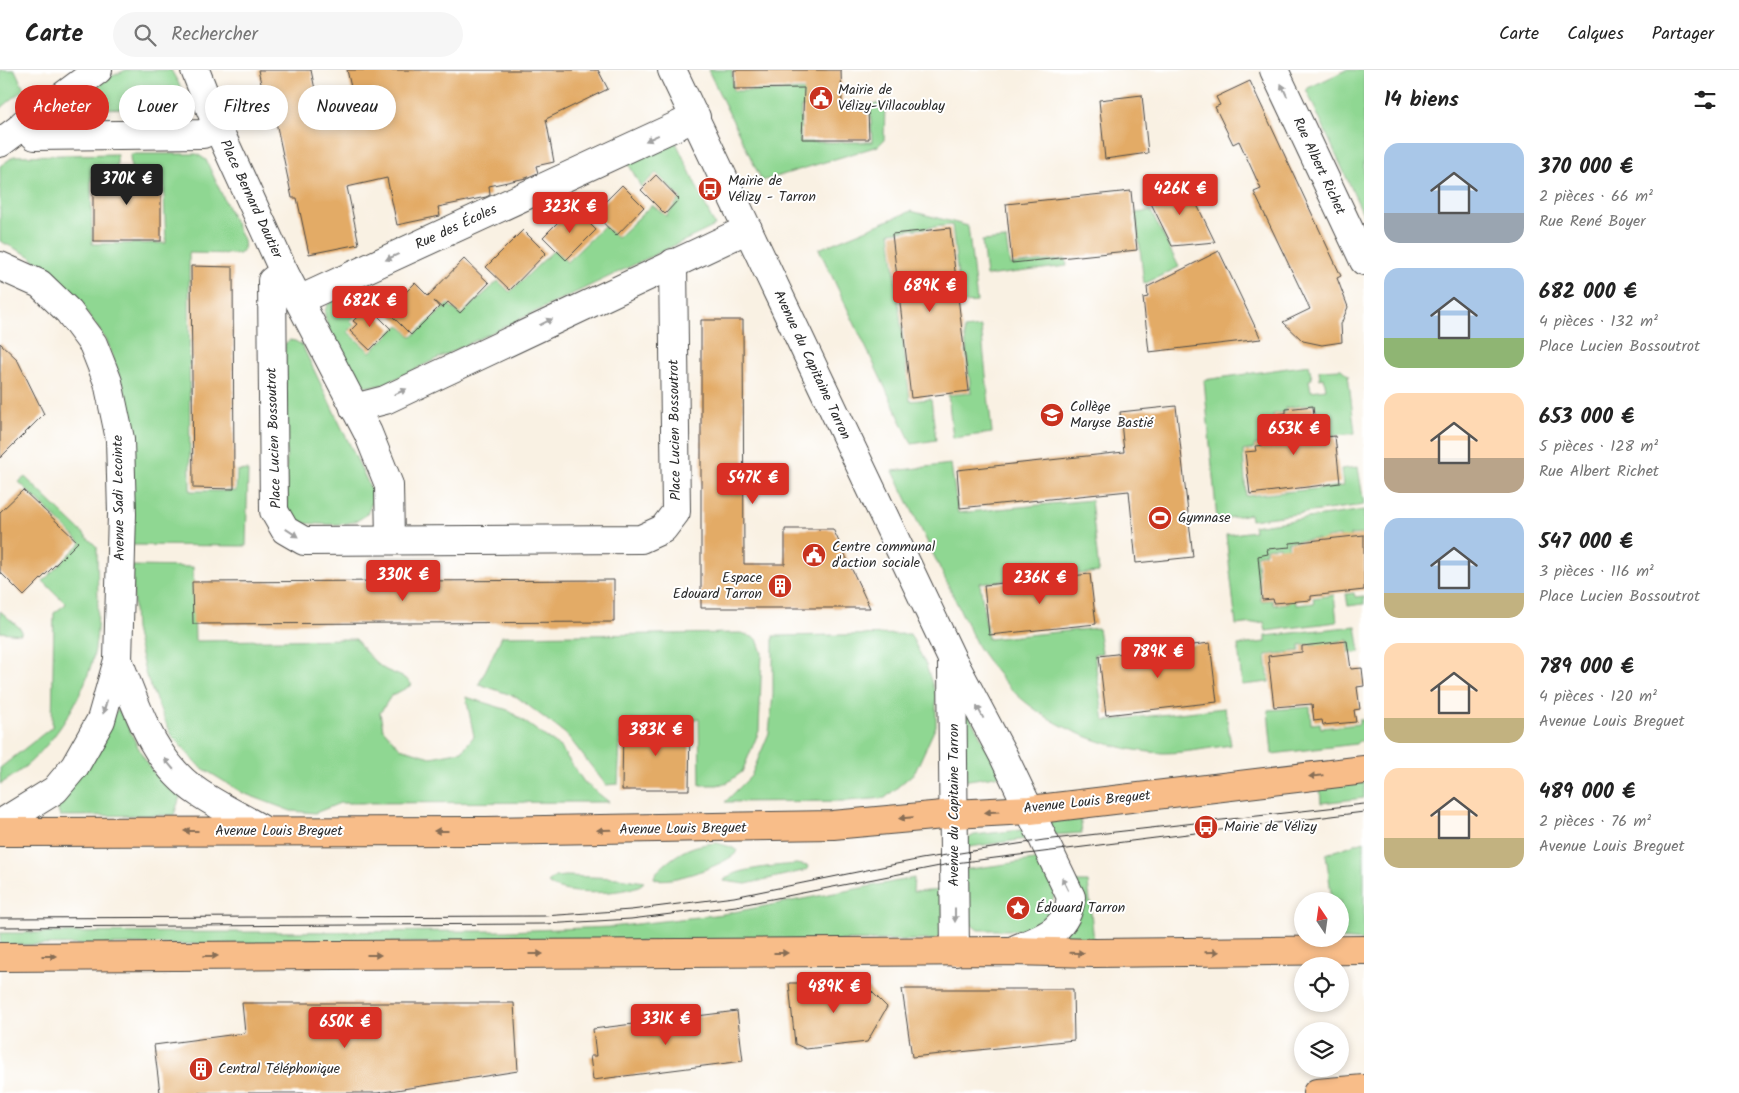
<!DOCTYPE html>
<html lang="fr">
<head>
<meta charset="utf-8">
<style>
  :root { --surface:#fff; --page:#f6f6f6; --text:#222; --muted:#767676; --line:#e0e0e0; --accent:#d93025 }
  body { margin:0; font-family:Kalam,sans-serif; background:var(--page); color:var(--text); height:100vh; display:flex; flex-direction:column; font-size:19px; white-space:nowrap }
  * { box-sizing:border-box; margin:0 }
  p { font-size:16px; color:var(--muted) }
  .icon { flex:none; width:28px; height:28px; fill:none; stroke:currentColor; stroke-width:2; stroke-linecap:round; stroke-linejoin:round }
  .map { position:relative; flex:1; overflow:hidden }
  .sheet { display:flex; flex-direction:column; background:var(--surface); width:375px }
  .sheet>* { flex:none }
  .top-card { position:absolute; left:15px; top:15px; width:475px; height:45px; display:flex; gap:10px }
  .needle { width:32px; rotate:347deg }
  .fabs { position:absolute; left:1294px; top:822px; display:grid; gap:10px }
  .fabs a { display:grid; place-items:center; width:55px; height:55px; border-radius:50%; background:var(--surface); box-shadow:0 2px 8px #0003; font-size:25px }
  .price { position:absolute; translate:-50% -42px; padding:0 11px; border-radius:5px; background:var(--accent); color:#fff; font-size:16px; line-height:32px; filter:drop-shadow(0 1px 2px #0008) }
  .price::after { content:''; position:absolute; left:50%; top:30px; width:15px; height:11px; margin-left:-8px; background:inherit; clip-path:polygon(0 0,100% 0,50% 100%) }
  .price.active { background:#222; color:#fff }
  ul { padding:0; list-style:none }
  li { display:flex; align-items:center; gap:15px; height:125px; padding:0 20px }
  li span { display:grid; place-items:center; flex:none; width:140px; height:100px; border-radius:15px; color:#555 }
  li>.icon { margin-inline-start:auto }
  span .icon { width:60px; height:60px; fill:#fffc; stroke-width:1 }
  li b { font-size:21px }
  h2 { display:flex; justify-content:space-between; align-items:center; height:60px; padding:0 20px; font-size:21px }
  .chip { padding:0 18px; border-radius:22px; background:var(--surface); box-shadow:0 2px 8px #0003; font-size:18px; line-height:45px }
  .chip.active { background:var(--accent); color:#fff }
  header { display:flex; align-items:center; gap:30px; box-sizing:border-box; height:70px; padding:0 25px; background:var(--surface); border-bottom:1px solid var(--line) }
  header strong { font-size:24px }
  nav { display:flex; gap:28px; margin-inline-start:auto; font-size:18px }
  .search { width:350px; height:45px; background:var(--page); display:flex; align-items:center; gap:12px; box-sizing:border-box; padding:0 18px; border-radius:28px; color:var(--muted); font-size:19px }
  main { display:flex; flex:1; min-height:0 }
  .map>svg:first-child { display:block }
</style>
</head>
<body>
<header>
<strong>Carte</strong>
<div class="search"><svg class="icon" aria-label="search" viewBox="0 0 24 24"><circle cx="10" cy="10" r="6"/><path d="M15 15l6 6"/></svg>Rechercher</div>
<nav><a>Carte</a><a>Calques</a><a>Partager</a></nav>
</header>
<main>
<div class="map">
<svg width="1364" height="1023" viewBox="0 0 1364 1023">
  <rect width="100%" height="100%" fill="#fff"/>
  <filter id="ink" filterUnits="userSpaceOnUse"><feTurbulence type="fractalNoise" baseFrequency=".02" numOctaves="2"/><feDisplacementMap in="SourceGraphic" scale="10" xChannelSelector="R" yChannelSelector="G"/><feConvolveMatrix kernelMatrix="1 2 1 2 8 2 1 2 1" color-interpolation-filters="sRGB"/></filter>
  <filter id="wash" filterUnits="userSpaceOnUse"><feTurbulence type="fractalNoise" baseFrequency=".0096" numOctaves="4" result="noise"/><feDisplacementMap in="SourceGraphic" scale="20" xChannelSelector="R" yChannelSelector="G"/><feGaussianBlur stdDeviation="1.12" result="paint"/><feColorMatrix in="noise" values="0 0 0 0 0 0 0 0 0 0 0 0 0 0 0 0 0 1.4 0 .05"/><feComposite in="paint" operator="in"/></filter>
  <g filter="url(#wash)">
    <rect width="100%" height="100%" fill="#f9f1e3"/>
    <g fill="#8fd792" stroke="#5d815e">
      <path d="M0,0H15L24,19L0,39Z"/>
      <path d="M126,0H171C180,16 193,34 182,52L174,53L180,38L68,39L108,8Z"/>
      <path d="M708,0H732L733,21L815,20V37H801L800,72H872L870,34H885L884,70L878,76L762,111Z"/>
      <path d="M1346,0H1364V146L1306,19Z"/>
      <path d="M675,70L715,156L382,315C374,316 367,318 360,313C350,306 322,252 325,241C328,228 343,224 354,218L361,240L350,251L354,255L348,262L370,282L399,255L412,267L448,234L461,245L498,211L510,222L554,180L567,192L604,156L617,168L652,135L666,146L681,128L656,103L641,117L627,91Z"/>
      <path d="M117,84V99L91,100L92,174L166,173L163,98L131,99L130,84H197L206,90L243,170L244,179L240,184L189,183L190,421H236L237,401L248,400L246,476L130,475L133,378L126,325L107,271L78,231L30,186L0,171V96L14,86Z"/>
      <path d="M911,141L968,156L977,232L961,233L952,155L890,162L910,331L931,329L936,370L912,374L819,179Z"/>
      <path d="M1151,141L1179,197L1144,214L1136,143Z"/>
      <path d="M1006,169L1010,195L1066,189L1067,196L986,206L982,171Z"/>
      <path d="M981,257L992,363L953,368L948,325L971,323L964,259Z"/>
      <path d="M290,270L295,271L302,275L371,419C378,463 329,454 300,453L295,451L287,437L285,274Z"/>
      <path d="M1309,295L1312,309L1309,310L1311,321L1326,319L1324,308L1320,309L1319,300L1341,299L1348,305L1355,363L1326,366L1325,355L1317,356L1315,334L1285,338V342L1273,344L1276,372L1254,375V379L1243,381L1246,426L1343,416L1341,399L1358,397L1364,435L1251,450L1250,444L1217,450L1204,310Z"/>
      <path d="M951,394L958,443L1091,430L1099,502L980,513L988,569L1098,558L1102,583L1094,584L1104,651L1225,638L1231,675C1209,678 1185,683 1163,683C1116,681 1065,663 1028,634C1008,619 992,597 978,577L893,401Z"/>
      <path d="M25,407L97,477C97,510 101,561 92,592C79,638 43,691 0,714V698L52,657L54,543L66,534L43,511L81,473L19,412Z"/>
      <path d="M1364,440V464L1350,465V471H1341L1340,466L1326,468V473L1319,474L1318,469L1288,472L1289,481H1281L1280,476L1266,478V483L1256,485L1261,531L1272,530L1273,535L1288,533V529L1295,528L1296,535L1314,533L1313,528L1334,525L1337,552L1266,561L1264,552L1236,555L1226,465L1254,461L1253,456Z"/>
      <path d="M132,496L193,497L195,571L356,569C364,581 372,590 384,599C393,604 406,606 412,615L391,626L380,643L383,659L400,678L431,687L462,681L474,666L466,627L508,640L560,677L584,712L609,732L340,733L315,743L291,741L243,723L199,696L171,665L146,606L135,559Z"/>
      <path d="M1354,523L1355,527L1364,526V534L1348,536L1346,524Z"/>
      <path d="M0,541L21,559V564L0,562Z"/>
      <path d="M1356,556L1360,582L1350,583L1348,570L1333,572V577L1317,579L1316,574L1300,575V581L1266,585L1269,612L1242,615L1238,575L1266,572V566Z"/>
      <path d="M742,563L757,569L762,583L759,661L742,702L727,713L717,715H700L699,649L621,651L618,714L606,715L567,665L517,627L479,614L502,566Z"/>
      <path d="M910,564L926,595L936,626V656L915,702L885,728L847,731L725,732L751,706L769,663L773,625V566Z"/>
      <path d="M1310,637L1311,654L1320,653L1321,658L1359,654V650H1364V670L1359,671L1356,674L1272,684L1268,640Z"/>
      <path d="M119,640C138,674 146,704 180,727L174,745L60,746L55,731L116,641Z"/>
      <path d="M966,640L1002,705L962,711Z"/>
      <path d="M1364,711V728L1321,733L1320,717Z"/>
      <path d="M1080,745L1082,763L1052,765L1049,757L1050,749Z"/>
      <path d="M1021,760L1027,761L1033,768L963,778L965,770L974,765Z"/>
      <path d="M1364,771V871L1340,869V831H1332L1326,784Z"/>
      <path d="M717,773L731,777L738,781C730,793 667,816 654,808C655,802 659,800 663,796C680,781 694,774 717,773Z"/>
      <path d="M1041,789L1055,823L1048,844L1031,860H978L963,848V800Z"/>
      <path d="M797,794L808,796L807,800L746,814L724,811C728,799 784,795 797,794Z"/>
      <path d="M566,806L619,808L644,812C636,824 561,828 548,813L555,807Z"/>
      <path d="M914,808L913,822L943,820V864L936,870L0,875V863L506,861L611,857L723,844Z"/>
      <path d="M1072,812H1088L1094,872H1061Z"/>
    </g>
    <g id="blocks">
      <g fill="#e3ab66">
        <path d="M258,0H311L318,34L353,26L347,0H598L608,19L546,49L554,92L536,96L538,103L526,108L489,116L490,125L486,127L438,137L440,146L397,155L387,108L347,117L359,174L309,184L297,128H292L276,52L270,54Z"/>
        <path d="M734,0H841L842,38H868L869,69H802L804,18L734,19Z"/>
        <path d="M1250,11L1341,206L1337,208L1348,237L1341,254L1342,272L1322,275L1303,271L1283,252L1310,239L1254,122L1261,119L1239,71L1233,74L1215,37L1220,35L1216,27Z"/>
        <path d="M1142,25L1148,83L1105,89L1099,30Z"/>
        <rect x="93" y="102" width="68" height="69"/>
        <path d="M656,105L679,129L665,144L641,120Z"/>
        <path d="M622,115L644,137L616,166L594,143Z"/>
        <path d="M1188,116L1215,172L1172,176L1145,121Z"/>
        <path d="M1131,121L1137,180L1012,193L1006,134Z"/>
        <path d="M573,137L596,160L566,190L543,167Z"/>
        <path d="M950,158L969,321L911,328L892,164Z"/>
        <path d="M523,160L546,183L510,220L486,197Z"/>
        <path d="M1219,181L1261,269L1149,282L1143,228L1148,227L1147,217Z"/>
        <path d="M464,189L489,213L460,243L448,232L442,238L434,231L439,237L411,265L387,241L415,213L428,226Z"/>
        <path d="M191,196L233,197L234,419L193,418Z"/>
        <path d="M368,236L391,259L370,280L350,261L357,254L353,251Z"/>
        <path d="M701,250H743L744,494H785V459H833L870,538H701Z"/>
        <path d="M0,273L17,289L44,344L0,388Z"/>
        <path d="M1176,336L1193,487L1136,493L1129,421L960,438L957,400L1124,382L1120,342Z"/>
        <path d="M1313,336L1315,358L1324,357L1325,367L1335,366L1340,413L1250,424L1245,382L1256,381L1255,376L1277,374L1274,345L1286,343V339Z"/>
        <path d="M23,420L78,472L24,526L0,502V442Z"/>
        <path d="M1364,465V520L1311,526V530L1274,533L1273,529L1262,530L1258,486L1268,484L1267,479L1290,477V473Z"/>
        <path d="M1090,504L1096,554L989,565L984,515Z"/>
        <path d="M614,510V552L193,554L192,512Z"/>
        <path d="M1347,571L1351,599L1362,598L1364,616L1357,617L1360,639L1354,640L1356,652L1323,655L1322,650L1314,651L1312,634L1274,637L1268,586L1302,582V576Z"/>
        <path d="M1210,573L1217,632L1106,645L1099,586Z"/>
        <path d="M690,653L689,720H622L623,654Z"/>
        <path d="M789,913H863L887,937L867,972L806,979L795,974Z"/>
        <path d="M902,919H1073L1074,970L912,987Z"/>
        <path d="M242,933H514L518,1001L377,1023H160L154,975L245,963Z"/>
        <path d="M737,941L743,991L593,1010L590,986H596L593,959Z"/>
      </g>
    </g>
  </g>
  <g filter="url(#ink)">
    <use href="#blocks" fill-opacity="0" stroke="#4a4947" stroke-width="1"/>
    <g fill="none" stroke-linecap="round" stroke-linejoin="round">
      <g stroke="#4a4947" stroke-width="30">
        <g id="minor">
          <path d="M195,0L217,56L284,202L368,363L389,415L390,470"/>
          <path d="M672,0L952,589L1003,685L1071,827C1067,863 1041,868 1011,881"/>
          <path d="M1274,0L1364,191"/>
          <path d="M23,54L35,66L203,64L217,56"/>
          <path d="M0,73L98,0"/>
          <path d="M0,196L40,214L69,242L93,274L108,312L120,369L122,444L118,590L101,650L75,696L55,720L0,754"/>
          <path d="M284,202L272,211L274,441L285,460L304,471L641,469L663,459L676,442L673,193"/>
          <path d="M299,230L696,47"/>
          <path d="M354,338L385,330L748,159"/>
          <path d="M118,590C137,638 153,693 199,723C220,737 243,748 265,761"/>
          <path d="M952,595L955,882"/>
        </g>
      </g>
      <g stroke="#4a4947" stroke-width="30">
        <g id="major">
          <path d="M0,762L485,761L833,755L954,744L1030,740L1364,700"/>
          <path d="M0,887L1011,881L1095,883L1364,880"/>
        </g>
      </g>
      <g stroke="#4a4947" stroke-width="30">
        <path id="highway" d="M1317,1023L1364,1019"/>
      </g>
      <use href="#minor" stroke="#fff" stroke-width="28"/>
      <use href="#major" stroke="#f8bd89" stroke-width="28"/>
      <use href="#highway" stroke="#f8bd89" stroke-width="28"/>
      <g stroke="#2b2b2b" stroke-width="1">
        <path d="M0,848L544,846L631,840L734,827L921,789L1044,770L1364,734"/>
        <path d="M0,857L545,854L631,849L736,836L955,793L1364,742"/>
      </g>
    </g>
    <defs><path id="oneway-solid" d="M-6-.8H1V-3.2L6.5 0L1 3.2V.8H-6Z" transform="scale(1.25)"/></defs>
    <g fill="#a0a0a0">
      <use href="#oneway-solid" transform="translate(1284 20) rotate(-115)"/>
      <use href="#oneway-solid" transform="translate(652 68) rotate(155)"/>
      <use href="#oneway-solid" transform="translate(392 187) rotate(155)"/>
      <use href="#oneway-solid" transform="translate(546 252) rotate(-26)"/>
      <use href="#oneway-solid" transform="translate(400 322) rotate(-25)"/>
      <use href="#oneway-solid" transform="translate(292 463) rotate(33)"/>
      <use href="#oneway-solid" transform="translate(105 637) rotate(106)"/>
      <use href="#oneway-solid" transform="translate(980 642) rotate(-118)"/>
      <use href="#oneway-solid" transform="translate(169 694) rotate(-130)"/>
      <use href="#oneway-solid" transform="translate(1065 814) rotate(-116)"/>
      <use href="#oneway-solid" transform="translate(955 845) rotate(90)"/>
    </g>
    <g fill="#876d55">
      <use href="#oneway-solid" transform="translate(1316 706) rotate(174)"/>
      <use href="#oneway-solid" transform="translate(992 742) rotate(177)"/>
      <use href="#oneway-solid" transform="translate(906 748) rotate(175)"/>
      <use href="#oneway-solid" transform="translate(604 760) rotate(179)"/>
      <use href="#oneway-solid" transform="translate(191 761) rotate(180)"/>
      <use href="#oneway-solid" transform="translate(441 761) rotate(-180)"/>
      <use href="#oneway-solid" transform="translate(1212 882) rotate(-1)"/>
      <use href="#oneway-solid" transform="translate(781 883)"/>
      <use href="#oneway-solid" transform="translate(1077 883) rotate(1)"/>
      <use href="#oneway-solid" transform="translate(536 884)"/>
      <use href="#oneway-solid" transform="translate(374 885)"/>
      <use href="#oneway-solid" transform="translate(49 886)"/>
      <use href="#oneway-solid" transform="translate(211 886)"/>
    </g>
  </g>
  <defs>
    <g id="civic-disc" transform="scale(1.25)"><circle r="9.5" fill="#c8321e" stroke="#fff"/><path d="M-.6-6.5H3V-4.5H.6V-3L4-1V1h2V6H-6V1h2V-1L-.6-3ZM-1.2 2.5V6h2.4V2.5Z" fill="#fff"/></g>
    <g id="bus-disc" transform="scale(1.25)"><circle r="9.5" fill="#c8321e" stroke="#fff"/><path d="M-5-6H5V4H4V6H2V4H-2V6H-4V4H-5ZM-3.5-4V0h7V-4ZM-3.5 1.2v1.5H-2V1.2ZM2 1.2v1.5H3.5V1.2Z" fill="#fff"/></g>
    <g id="school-disc" transform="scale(1.25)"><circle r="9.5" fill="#c8321e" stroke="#fff"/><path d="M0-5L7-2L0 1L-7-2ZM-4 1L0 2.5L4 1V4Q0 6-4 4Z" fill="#fff"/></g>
    <g id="stadium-disc" transform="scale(1.25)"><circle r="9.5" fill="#c8321e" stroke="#fff"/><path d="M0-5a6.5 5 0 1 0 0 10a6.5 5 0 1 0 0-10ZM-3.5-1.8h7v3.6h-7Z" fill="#fff"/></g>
    <g id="building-disc" transform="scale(1.25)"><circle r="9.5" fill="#c8321e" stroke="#fff"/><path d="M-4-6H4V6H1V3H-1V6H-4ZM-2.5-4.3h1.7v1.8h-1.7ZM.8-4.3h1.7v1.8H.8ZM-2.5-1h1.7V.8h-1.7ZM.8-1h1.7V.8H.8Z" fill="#fff"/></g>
    <g id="sight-disc" transform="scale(1.25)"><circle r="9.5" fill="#c8321e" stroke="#fff"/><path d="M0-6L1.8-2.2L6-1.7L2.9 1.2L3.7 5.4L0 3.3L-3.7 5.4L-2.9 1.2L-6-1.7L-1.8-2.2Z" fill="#fff"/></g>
  </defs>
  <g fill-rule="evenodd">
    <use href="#civic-disc" x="821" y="28"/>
    <use href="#bus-disc" x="710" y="119"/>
    <use href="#school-disc" x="1052" y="345"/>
    <use href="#stadium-disc" x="1160" y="448"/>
    <use href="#civic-disc" x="814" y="485"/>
    <use href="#building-disc" x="780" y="516"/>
    <use href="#bus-disc" x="1206" y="757"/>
    <use href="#sight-disc" x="1018" y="838"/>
    <use href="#building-disc" x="201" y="999"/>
  </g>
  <g text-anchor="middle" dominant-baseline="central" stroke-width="4" stroke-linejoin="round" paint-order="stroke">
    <g font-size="14" fill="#2b2b2b" stroke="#fff" text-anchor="start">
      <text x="838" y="20">Mairie de<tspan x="838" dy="16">Vélizy-Villacoublay</tspan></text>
      <text x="728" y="111">Mairie de<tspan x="728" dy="16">Vélizy - Tarron</tspan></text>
      <text x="1070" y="337">Collège<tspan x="1070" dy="16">Maryse Bastié</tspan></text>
      <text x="1178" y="448">Gymnase</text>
      <text x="832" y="477">Centre communal<tspan x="832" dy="16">d'action sociale</tspan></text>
      <text x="762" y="508" text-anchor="end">Espace<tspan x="762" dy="16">Edouard Tarron</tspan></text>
      <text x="1224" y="757">Mairie de Vélizy</text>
      <text x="1036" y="838">Édouard Tarron</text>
      <text x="218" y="999">Central Téléphonique</text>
    </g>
    <g font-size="14" fill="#2b2b2b" stroke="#fff">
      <text transform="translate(1319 96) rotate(65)">Rue Albert Richet</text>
      <text transform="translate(251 129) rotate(65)">Place Bernard Dautier</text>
      <text transform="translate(456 157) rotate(-25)">Rue des Écoles</text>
      <text transform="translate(812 295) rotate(65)">Avenue du Capitaine Tarron</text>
      <text transform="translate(675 360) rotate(-91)">Place Lucien Bossoutrot</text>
      <text transform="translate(274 368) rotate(-92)">Place Lucien Bossoutrot</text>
      <text transform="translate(119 428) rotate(-91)">Avenue Sadi Lecointe</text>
      <text transform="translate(1087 732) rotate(-6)">Avenue Louis Breguet</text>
      <text transform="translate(954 735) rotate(-90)">Avenue du Capitaine Tarron</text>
      <text transform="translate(683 759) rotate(-1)">Avenue Louis Breguet</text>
      <text x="279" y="761">Avenue Louis Breguet</text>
    </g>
  </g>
</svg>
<div class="fabs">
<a><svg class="needle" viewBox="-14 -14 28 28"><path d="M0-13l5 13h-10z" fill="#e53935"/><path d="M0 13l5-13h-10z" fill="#767676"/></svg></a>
<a><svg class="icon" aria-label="locate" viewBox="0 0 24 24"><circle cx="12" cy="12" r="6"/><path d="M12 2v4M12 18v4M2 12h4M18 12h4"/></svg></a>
<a><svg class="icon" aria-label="layers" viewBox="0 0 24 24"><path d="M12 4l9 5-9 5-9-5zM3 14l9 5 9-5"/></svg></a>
</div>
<b class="price active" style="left:127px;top:136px">370K €</b>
<b class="price" style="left:1180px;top:146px">426K €</b>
<b class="price" style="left:570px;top:164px">323K €</b>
<b class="price" style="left:930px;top:243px">689K €</b>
<b class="price" style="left:370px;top:258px">682K €</b>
<b class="price" style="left:1294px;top:386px">653K €</b>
<b class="price" style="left:753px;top:435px">547K €</b>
<b class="price" style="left:403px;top:532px">330K €</b>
<b class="price" style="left:1040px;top:535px">236K €</b>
<b class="price" style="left:1158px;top:609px">789K €</b>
<b class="price" style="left:656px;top:687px">383K €</b>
<b class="price" style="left:834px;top:944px">489K €</b>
<b class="price" style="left:666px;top:976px">331K €</b>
<b class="price" style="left:345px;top:979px">650K €</b>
<div class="top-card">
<a class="chip active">Acheter</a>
<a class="chip">Louer</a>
<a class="chip">Filtres</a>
<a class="chip">Nouveau</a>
</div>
</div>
<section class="sheet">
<h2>14 biens<svg class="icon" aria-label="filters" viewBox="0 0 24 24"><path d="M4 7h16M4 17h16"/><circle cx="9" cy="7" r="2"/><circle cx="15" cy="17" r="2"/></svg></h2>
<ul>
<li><span style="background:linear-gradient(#a9c7e8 70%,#9aa5b1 0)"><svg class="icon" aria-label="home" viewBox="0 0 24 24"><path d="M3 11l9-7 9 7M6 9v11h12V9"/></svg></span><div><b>370 000 €</b><p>2 pièces · 66 m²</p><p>Rue René Boyer</p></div></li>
<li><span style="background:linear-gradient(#a9c7e8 70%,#8fb573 0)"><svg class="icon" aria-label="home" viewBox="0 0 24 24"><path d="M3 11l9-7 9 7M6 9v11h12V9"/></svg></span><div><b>682 000 €</b><p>4 pièces · 132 m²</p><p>Place Lucien Bossoutrot</p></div></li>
<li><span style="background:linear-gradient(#ffd9b3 65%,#b9a48a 0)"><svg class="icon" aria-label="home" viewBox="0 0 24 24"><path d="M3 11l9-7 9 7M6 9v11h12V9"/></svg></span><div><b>653 000 €</b><p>5 pièces · 128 m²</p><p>Rue Albert Richet</p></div></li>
<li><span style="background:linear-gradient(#a9c7e8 75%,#c2b280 0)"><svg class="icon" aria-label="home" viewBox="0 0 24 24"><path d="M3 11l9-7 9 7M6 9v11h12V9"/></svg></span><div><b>547 000 €</b><p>3 pièces · 116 m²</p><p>Place Lucien Bossoutrot</p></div></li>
<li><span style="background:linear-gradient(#ffd9b3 75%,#c2b280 0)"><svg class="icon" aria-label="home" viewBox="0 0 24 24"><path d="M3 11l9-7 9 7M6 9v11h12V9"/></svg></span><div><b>789 000 €</b><p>4 pièces · 120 m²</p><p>Avenue Louis Breguet</p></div></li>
<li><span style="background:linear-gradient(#ffd9b3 70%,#c2b280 0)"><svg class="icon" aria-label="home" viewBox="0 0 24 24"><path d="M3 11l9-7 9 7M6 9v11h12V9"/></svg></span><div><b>489 000 €</b><p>2 pièces · 76 m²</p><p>Avenue Louis Breguet</p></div></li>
</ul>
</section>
</main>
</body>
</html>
